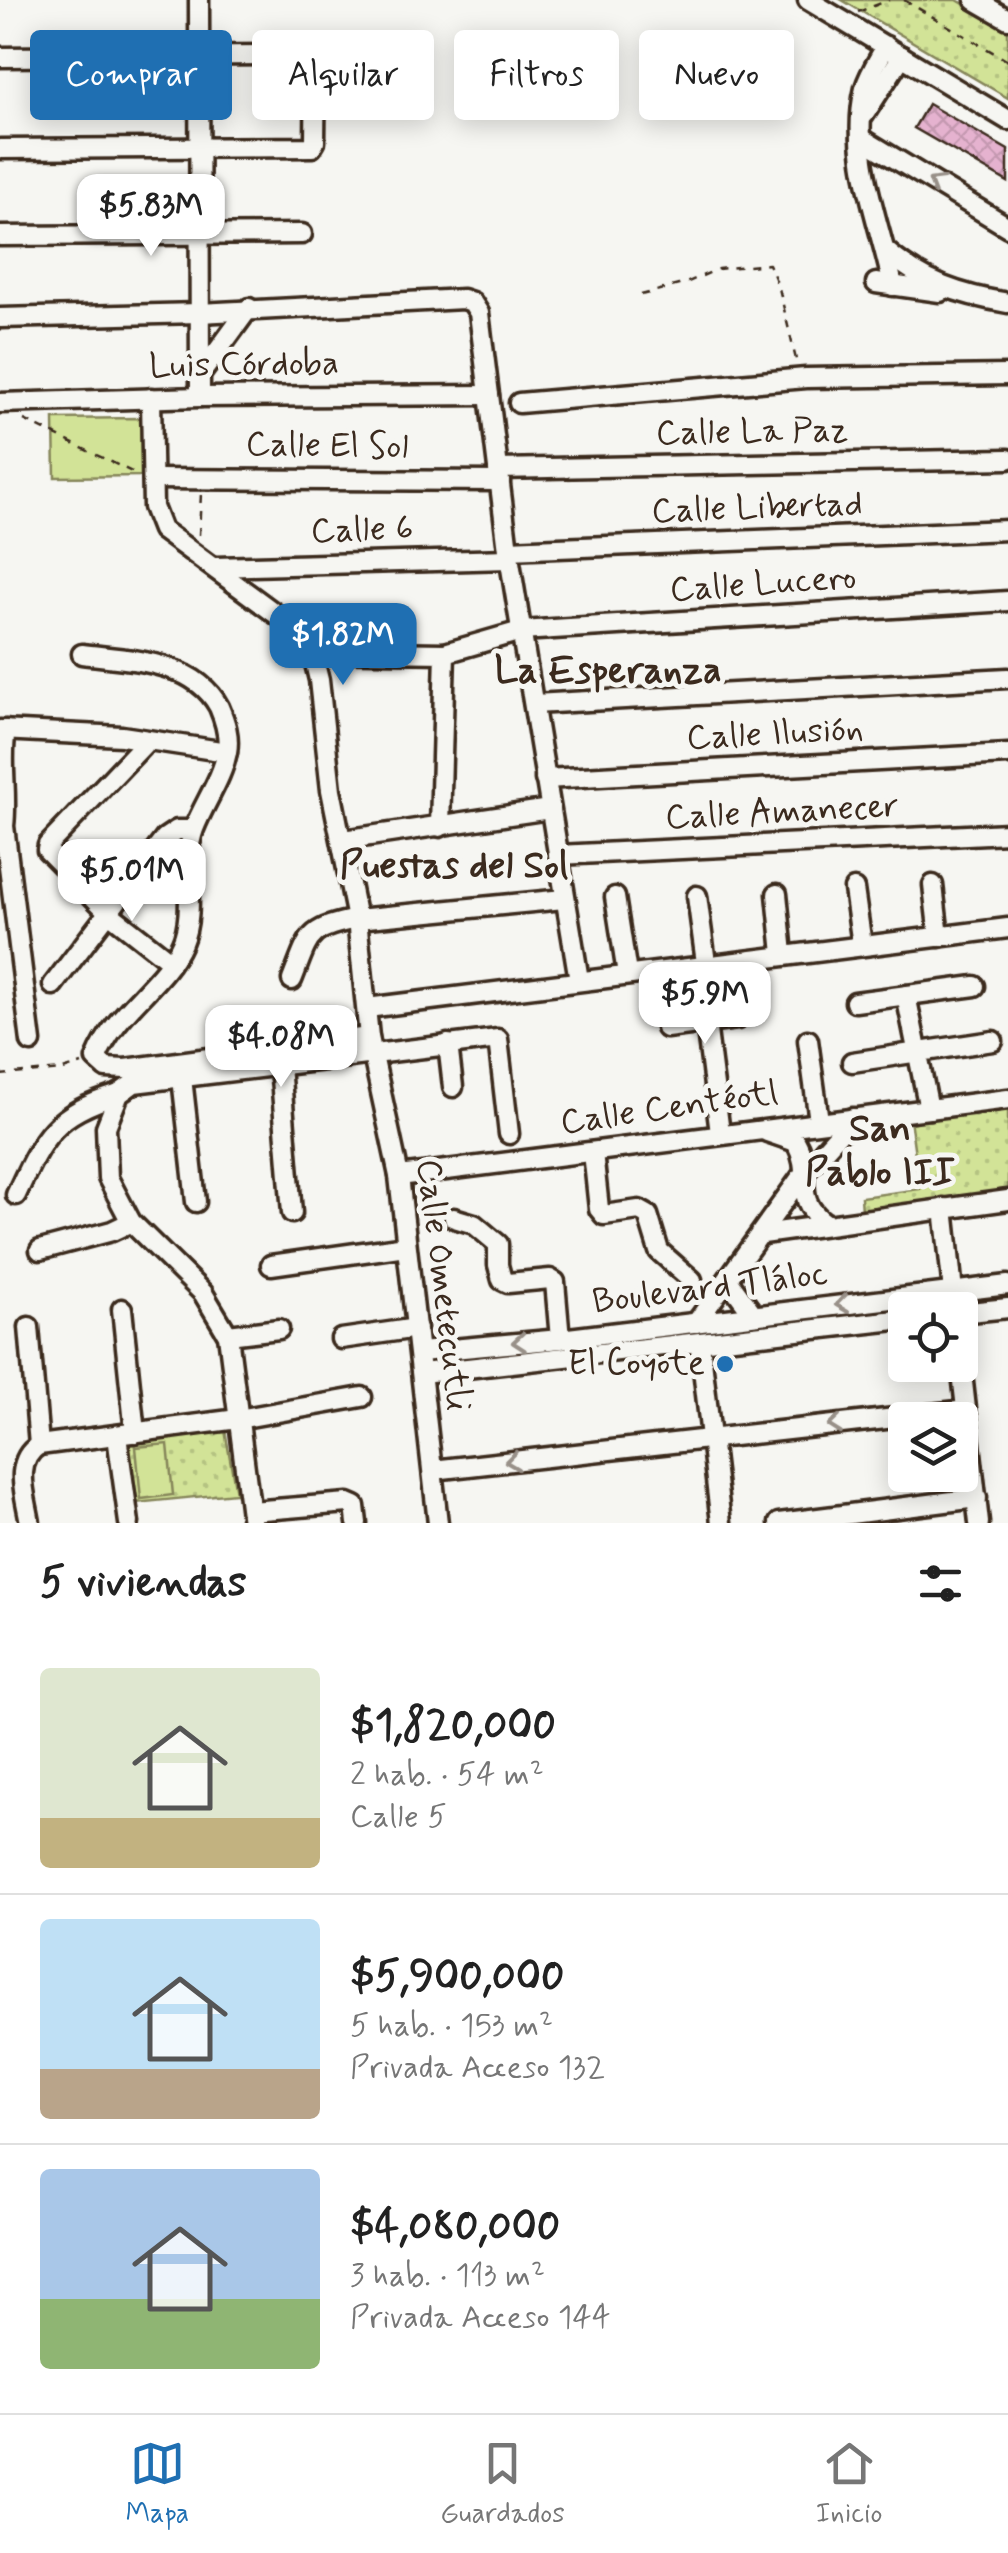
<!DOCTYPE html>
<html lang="es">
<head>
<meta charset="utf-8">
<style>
  :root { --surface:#fff; --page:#f6f6f6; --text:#222; --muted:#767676; --line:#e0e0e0; --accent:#1f6fb2 }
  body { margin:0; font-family:Mynerve,sans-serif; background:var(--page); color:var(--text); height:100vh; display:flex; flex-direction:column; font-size:38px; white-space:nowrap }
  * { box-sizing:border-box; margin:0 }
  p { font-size:32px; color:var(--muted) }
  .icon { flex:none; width:55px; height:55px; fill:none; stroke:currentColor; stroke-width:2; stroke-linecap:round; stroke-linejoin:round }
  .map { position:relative; height:1523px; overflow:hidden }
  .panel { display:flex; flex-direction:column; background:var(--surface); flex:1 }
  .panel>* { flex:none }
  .top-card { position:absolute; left:30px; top:30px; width:950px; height:90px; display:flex; gap:20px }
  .fabs { position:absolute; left:888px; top:1292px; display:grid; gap:20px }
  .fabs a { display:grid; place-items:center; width:90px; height:90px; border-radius:10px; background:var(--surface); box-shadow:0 5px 25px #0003; font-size:50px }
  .price { position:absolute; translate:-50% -85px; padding:0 22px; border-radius:20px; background:#fff; color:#222; font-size:32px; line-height:65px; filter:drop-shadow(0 2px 5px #0008) }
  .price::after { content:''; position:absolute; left:50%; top:60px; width:30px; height:22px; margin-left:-15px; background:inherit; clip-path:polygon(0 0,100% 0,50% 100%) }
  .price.selected { background:var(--accent); color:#fff }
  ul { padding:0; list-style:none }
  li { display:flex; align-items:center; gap:30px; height:250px; padding:0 40px }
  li+li { border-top:2px solid var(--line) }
  li span { display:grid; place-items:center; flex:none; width:280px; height:200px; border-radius:10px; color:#555 }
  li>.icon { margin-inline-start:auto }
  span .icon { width:120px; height:120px; fill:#fffc; stroke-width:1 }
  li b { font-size:42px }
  h2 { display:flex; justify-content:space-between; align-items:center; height:120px; padding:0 40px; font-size:42px }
  .chip { padding:0 35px; border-radius:10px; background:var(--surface); box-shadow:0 5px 25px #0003; font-size:35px; line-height:90px }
  .chip.selected { background:var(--accent); color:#fff }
  .menu { display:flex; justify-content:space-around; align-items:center; height:140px; border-top:2px solid var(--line); background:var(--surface); font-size:28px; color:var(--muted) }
  .menu a { display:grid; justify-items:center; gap:5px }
  .menu .selected { color:var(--accent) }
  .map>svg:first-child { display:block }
</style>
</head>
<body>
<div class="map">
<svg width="1008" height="1523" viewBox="0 0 1008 1523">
  <defs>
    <pattern id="grass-dots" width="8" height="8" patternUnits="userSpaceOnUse" patternTransform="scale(2.5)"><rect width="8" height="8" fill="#d2e397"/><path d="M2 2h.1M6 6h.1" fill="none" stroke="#b5c382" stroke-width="1.8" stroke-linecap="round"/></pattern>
    <pattern id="building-cross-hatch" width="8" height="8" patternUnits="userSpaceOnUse" patternTransform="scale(2.5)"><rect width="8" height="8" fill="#e5b2cf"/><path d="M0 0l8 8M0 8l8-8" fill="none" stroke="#c599b1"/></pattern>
  </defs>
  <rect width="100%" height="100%" fill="#f6f6f2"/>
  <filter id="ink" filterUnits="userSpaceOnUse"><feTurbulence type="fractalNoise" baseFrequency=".01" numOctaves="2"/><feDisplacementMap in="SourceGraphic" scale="20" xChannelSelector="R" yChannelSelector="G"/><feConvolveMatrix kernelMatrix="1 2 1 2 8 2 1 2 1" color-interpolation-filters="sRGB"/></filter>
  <g filter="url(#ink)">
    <g fill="url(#grass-dots)" stroke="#86865a" stroke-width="2.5">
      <path d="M842,0H957L1008,30V98Z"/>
      <path d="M1008,1106V1193L862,1211L861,1197L920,1189L910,1119Z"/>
      <path d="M225,1430L236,1493L136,1503L127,1440Z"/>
    </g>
    <g fill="#d2e397" stroke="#86865a" stroke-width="2.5">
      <path d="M141,418V476L55,477L54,419Z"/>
      <path d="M168,1444L173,1495L141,1499L136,1447Z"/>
    </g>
    <path fill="url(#building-cross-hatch)" stroke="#3b2a1e" stroke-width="2.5" d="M928,104L1008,150V182L914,128Z"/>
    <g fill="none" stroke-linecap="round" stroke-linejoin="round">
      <g stroke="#3b2a1e" stroke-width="25">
        <g id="minor">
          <path d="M199,0L200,397"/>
          <path d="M808,0L1008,120"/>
          <path d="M975,0L1008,19"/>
          <path d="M886,46C879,59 869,74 865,88C849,155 880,221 893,286"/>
          <path d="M0,57L414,54"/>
          <path d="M864,115L902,56"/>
          <path d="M861,138L1008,227"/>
          <path d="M0,149L312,147L315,142L316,56"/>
          <path d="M0,236L302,234"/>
          <path d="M886,251C923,283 960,295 1008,303"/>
          <path d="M876,283L940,292"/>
          <path d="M0,318L199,313L463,299L472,302L479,313L508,550L579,980"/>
          <path d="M200,375L249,308"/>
          <path d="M151,398L153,507L162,530L280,617L312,651L319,680L331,790L357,919L369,1037L399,1176L438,1523"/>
          <path d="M0,403L200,397L489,395"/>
          <path d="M519,403L806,378L1008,375"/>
          <path d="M498,469L1008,459"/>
          <path d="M153,479L500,481"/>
          <path d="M508,550L1008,530"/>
          <path d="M216,567L509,559"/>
          <path d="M312,651L445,653L521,631L1008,601"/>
          <path d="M82,654C129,660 194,660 219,707C225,721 230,736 227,752C222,779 204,803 194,829C181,864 197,908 182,943C163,986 116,1009 96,1059L106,1068L125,1069L369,1037"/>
          <path d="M534,704L1008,678"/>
          <path d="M0,730L122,736L227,752"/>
          <path d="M6,730C0,761 8,793 4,826L31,1042"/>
          <path d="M147,741L48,845L47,850L110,914L170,961"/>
          <path d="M545,779L1008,754"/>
          <path d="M440,827L445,653"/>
          <path d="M343,840L550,809"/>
          <path d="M558,855L1008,833"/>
          <path d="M933,885L939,937"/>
          <path d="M854,889L862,945"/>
          <path d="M777,894L783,954"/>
          <path d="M697,896L706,963"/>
          <path d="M615,897L627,974"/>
          <path d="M292,980C310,935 306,929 357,919L564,899"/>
          <path d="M53,985L165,838L177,830H193"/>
          <path d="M906,995L929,1109"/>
          <path d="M855,1002L975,986"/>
          <path d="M367,1008L1008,928"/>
          <path d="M706,1023L720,1133"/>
          <path d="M666,1028L737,1019"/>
          <path d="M808,1040L819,1121"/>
          <path d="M448,1044L453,1087"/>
          <path d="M852,1062L993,1041"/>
          <path d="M280,1066L292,1213"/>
          <path d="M182,1078L196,1202"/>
          <path d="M767,1132L796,1142C815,1177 790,1196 825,1223"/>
          <path d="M593,1152L599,1209L604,1215L639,1210L648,1215L659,1251L692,1280"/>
          <path d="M399,1176L1008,1099"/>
          <path d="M16,1195C44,1134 53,1115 119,1094"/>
          <path d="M944,1208L955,1310"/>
          <path d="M454,1218L474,1224L498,1244V1265L502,1280L508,1283L550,1279L555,1282L560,1339"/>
          <path d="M763,1234L1008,1200"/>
          <path d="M40,1250L112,1231L131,1222"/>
          <path d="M271,1265L406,1246"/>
          <path d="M728,1280L754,1315"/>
          <path d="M122,1309L135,1433"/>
          <path d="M960,1313L1008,1308"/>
          <path d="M696,1323L806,1170L853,1118"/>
          <path d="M29,1327L39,1445"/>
          <path d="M228,1335L279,1329"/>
          <path d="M341,1339L417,1328"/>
          <path d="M700,1343L721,1523"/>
          <path d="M420,1352L560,1339L1008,1285"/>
          <path d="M960,1356L979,1523"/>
          <path d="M422,1373L905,1319"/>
          <path d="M117,1436L129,1523"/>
          <path d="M39,1445L238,1419L362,1397"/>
          <path d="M433,1470L966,1410"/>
          <path d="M251,1511L348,1503L355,1506L357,1523"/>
          <path d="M30,1523C26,1496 12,1462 39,1445"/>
          <path d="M252,1523L228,1335L203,1293L131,1222L108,1178L106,1127L119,1094L134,1083L498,1039L509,1134"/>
          <path d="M779,1523L977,1498"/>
        </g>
      </g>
      <g stroke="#3b2a1e" stroke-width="2.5" stroke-dasharray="8 8" stroke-linecap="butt">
        <path d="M904,0L1008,61"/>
        <path d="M858,12L889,0"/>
        <path d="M641,295L686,283L718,269L769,264L779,288L797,364"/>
        <path d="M24,420L138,475"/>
        <path d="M199,535L201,493"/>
        <path d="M0,1075L63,1070L82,1064"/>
      </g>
      <use href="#minor" stroke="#f6f6f2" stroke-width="18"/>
    </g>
    <defs><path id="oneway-chevron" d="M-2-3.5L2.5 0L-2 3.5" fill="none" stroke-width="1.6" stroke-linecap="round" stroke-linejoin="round" transform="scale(2.5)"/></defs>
    <g stroke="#989088">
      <use href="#oneway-chevron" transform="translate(935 183) rotate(-149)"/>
      <use href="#oneway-chevron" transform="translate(842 1304) rotate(173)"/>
      <use href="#oneway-chevron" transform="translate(519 1342) rotate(175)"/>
      <use href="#oneway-chevron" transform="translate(835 1425) rotate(174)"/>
      <use href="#oneway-chevron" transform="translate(512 1461) rotate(173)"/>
    </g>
  </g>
  <circle fill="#1f6fb2" stroke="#f6f6f2" stroke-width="4" cx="725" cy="1364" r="10"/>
  <g text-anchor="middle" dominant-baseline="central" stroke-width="10" stroke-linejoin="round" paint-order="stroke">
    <g font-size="35" fill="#3b2a1e" stroke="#f6f6f2">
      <text transform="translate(244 365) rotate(-1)">Luis Córdoba</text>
      <text transform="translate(752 432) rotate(-1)">Calle La Paz</text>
      <text transform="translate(327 446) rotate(1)">Calle El Sol</text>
      <text transform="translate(757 508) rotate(-2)">Calle Libertad</text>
      <text transform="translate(362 530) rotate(-2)">Calle 6</text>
      <text transform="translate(763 584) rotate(-4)">Calle Lucero</text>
      <text transform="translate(775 734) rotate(-3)">Calle Ilusión</text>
      <text transform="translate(782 812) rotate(-3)">Calle Amanecer</text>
      <text transform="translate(669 1108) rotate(-8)">Calle Centéotl</text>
      <text transform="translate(443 1285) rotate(83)">Calle Ometecutli</text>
      <text transform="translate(710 1288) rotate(-7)">Boulevard Tláloc</text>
    </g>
    <g font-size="35" fill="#3b2a1e" stroke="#f6f6f2" text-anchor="end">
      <text x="705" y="1364">El Coyote</text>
    </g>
    <g font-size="38" font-weight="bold" fill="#3b2a1e" stroke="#f6f6f2">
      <text x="608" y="671">La Esperanza</text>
      <text x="454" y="866">Puestas del Sol</text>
      <text x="880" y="1129">San<tspan x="880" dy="44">Pablo III</tspan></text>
    </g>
  </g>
</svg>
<div class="fabs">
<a><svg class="icon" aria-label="locate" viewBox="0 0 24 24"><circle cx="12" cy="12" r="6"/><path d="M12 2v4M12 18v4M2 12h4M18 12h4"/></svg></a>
<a><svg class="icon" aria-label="layers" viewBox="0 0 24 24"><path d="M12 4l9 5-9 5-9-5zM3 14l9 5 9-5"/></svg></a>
</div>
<b class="price" style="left:151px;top:259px">$5.83M</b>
<b class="price selected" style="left:343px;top:688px">$1.82M</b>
<b class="price" style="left:132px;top:924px">$5.01M</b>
<b class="price" style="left:705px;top:1047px">$5.9M</b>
<b class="price" style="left:281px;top:1090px">$4.08M</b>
<div class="top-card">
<a class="chip selected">Comprar</a>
<a class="chip">Alquilar</a>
<a class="chip">Filtros</a>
<a class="chip">Nuevo</a>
</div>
</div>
<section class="panel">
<h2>5 viviendas<svg class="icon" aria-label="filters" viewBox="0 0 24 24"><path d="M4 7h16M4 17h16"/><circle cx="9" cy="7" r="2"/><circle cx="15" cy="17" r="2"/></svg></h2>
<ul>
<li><span style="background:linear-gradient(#dfe7d0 75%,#c2b280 0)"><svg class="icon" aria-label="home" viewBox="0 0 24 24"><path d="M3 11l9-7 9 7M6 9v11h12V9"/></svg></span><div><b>$1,820,000</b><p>2 hab. · 54 m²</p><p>Calle 5</p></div></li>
<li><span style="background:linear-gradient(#bfe0f5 75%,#b9a48a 0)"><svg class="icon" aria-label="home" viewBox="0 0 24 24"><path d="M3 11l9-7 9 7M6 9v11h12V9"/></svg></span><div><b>$5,900,000</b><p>5 hab. · 153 m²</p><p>Privada Acceso 132</p></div></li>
<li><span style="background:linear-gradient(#a9c7e8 65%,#8fb573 0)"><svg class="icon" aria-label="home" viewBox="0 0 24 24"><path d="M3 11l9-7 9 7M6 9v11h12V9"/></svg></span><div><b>$4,080,000</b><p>3 hab. · 113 m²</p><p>Privada Acceso 144</p></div></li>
</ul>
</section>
<nav class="menu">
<a class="selected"><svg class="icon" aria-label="map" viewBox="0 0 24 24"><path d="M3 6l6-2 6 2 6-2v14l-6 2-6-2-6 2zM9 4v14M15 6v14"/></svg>Mapa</a>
<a><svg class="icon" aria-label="saved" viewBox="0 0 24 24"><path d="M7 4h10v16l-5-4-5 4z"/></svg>Guardados</a>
<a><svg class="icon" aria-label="home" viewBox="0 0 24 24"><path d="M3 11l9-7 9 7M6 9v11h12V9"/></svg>Inicio</a>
</nav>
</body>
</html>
